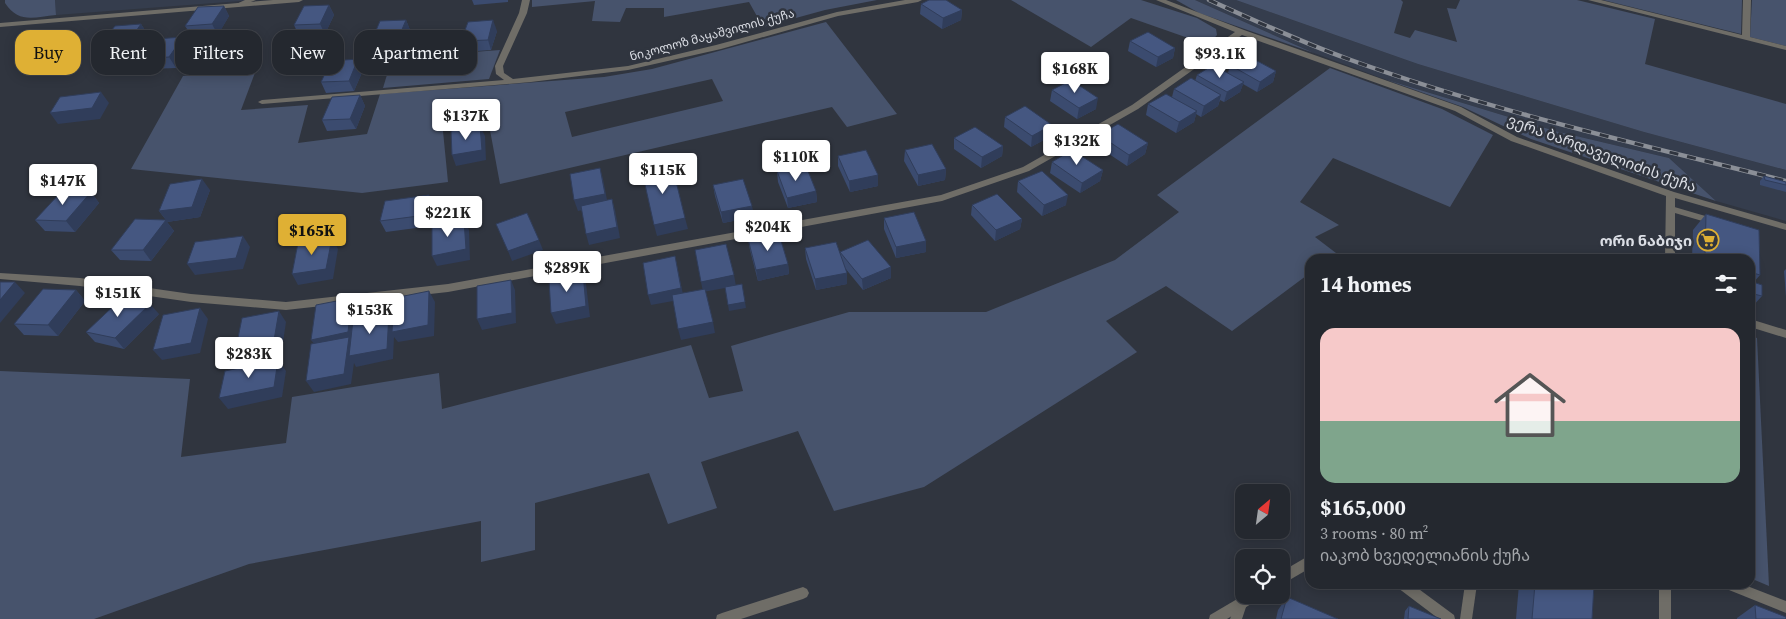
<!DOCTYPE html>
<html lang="en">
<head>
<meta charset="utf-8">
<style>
  :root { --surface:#24282f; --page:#30343b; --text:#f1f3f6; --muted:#a3a6aa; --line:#41444b; --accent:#dfb034 }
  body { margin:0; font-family:"Source Serif 4","Noto Sans Georgian",serif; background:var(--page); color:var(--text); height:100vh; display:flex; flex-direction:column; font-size:19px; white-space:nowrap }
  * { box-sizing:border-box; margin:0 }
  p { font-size:16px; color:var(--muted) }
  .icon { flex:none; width:28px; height:28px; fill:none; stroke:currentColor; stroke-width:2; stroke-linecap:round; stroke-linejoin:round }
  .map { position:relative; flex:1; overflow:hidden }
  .sheet { position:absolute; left:1305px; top:254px; width:450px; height:335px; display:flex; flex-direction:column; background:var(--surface); border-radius:15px; box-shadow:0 2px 12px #0003,0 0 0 1px var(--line) }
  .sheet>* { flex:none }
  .guide { position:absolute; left:15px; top:30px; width:475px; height:45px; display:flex; gap:10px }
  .needle { width:32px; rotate:29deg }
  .fabs { position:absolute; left:1235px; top:484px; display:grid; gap:10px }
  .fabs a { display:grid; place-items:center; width:55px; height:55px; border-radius:10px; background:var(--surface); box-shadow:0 2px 12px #0003,0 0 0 1px var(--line); font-size:25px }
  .price { position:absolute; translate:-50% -42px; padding:0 11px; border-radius:5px; background:#fff; color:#222; font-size:16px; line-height:32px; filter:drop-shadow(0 1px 2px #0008) }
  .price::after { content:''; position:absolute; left:50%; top:30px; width:15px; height:11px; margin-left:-8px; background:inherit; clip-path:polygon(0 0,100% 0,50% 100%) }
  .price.active { background:var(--accent); color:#111 }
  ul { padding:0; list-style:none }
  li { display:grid; align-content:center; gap:10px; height:265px; padding:0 15px }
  li span { display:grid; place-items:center; height:155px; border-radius:15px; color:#555 }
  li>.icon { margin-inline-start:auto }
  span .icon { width:90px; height:90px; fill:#fffc; stroke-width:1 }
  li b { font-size:21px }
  h2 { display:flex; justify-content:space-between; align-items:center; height:60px; padding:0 15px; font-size:21px }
  .tag { padding:0 18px; border-radius:15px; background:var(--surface); box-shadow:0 2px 12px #0003,0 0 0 1px var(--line); font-size:18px; line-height:45px }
  .tag.active { background:var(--accent); color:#111 }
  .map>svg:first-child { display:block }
</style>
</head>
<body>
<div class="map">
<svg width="1786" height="619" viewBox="0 0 1786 619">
  <rect width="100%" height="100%" fill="#30353f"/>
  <g fill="#353d4d">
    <path d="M55,0H254L56,15Z"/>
    <path d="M1195,0H1236L1418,64L1644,132L1786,170V221L1716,201L1669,158L1555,131L1384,79L1314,53Z"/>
  </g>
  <g fill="#47536c" fill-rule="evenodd">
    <path d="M5,0H55L56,15C34,17 19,24 5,3Z"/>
    <path d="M532,0H877L825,10L763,27L749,2L664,17V8H626L620,22L592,21L595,1L532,7Z"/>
    <path d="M1011,0H1141L1197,18L1216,29L1217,35L1208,45L1131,18L1091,47Z"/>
    <path d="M1176,0H1195L1314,53L1199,13Z"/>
    <path d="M1236,0H1401L1403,2L1394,33L1410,38L1415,30L1457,42L1447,8L1456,9L1460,0H1577L1655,19L1645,64L1786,104V170L1644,132L1418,64Z"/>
    <path d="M1603,0H1742L1741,34Z"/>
    <path d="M1752,0H1786V46L1750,37Z"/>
    <path d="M826,22L897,114L847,127L832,107L500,184L487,114L442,121L448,182L362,193L131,169L183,76L256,70L241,110L308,105L298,143L367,134L380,94L604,77L652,69ZM712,79L723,101L572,137L565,112Z"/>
    <path d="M500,50L489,79L383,88L392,58Z"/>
    <path d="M1330,68L1442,109L1493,135L1450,207L1333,158L1300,202L1339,225L1315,237L1336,253L1329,259H1310V273L1232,331L1166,286L1106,321L1137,352L924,487L834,511L798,431L701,462L717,508L668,524L649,473L535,503V550L481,562V521L249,564L94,619H0V371L190,379L181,457L286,443L292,397L439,373L442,409L691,345L709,398L743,391L731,346L849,312H986L1115,260L1179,212L1157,195Z"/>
    <path d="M1384,79L1555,131L1669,158L1716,201L1531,139L1463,107Z"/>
    <path d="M1750,336L1757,338L1769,586L1750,578Z"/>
  </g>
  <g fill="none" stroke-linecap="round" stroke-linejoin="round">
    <g fill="#6f6d67" fill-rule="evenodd">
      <path d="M245,0H256L238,7L234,5Z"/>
      <path d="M1671,206L1719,220L1721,222L1716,225L1668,211L1666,209Z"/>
      <path d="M1750,319L1786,330V338L1750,327Z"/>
      <path d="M1396,584H1412L1454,615L1455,619H1439L1398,588Z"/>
      <path d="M1465,584H1477L1472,619H1460Z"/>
      <path d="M1241,598L1245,600L1247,604L1242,619H1230L1237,600Z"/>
    </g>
    <g fill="#6f6d67" fill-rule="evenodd">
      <path d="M273,0H303L299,2L0,27V23Z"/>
      <path d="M522,0H530L527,13L503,66L504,73L513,79L628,66L716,45L837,12L905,0H922L918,2L838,16L721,49L628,70L531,82L262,104L258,102L262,100L504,80L496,74L495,66L519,13Z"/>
      <path d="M1156,0H1166L1244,30L1461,107L1517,137L1674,192L1786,224V230L1675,198V259H1665L1666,196L1511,141L1455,111L1242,35L1138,109L1029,171L942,201L448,292L286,310L191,302L80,286L0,279V273L80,278L191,294L286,302L448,284L941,195L1023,167L1132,105L1235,32Z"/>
      <path d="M1588,0H1601L1742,35L1743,0H1751L1750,37L1786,46V50Z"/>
      <path d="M1310,555V568L1281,585V572Z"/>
      <rect x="1659" y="584" width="12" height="35"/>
      <path d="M1722,584H1742L1786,601V613L1724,588Z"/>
      <path d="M803,587L807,589L809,593L807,597L803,599L741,619H716L717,615L722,613Z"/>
      <path d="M1244,595H1261L1259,599L1227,619H1209L1210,615Z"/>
    </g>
    <g stroke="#8b8f97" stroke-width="4.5">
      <path id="rail" d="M1209,0C1255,21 1301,42 1348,59C1491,111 1639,144 1786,181"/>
    </g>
    <use href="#rail" stroke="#30353f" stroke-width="3" stroke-dasharray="9" stroke-linecap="butt"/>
  </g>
  <g fill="#3b4b6f">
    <path d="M472,0H508V2L474,5Z"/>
    <path d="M921,4L962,10L961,20L942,29L920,14Z"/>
    <path d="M329,5L334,15L325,34L299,36L294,25Z"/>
    <path d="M224,6L229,16L220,31L241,30L247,40L236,60L209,62L202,51L213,35L192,36L185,26Z"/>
    <path d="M406,20L410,30L403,49L376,51L372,40Z"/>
    <path d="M141,24L148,35L134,54L107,56L100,45Z"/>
    <path d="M497,31L491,50L465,52L461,41Z"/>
    <path d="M183,37L189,48L176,68L149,69L142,59Z"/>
    <path d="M1130,41L1175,48L1173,58L1156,67L1128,51Z"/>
    <path d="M358,59L363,70L354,91L326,93L321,82Z"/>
    <path d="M1230,65L1276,71L1273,82L1257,92L1243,84L1240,92L1224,102L1220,100L1218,106L1201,117L1196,114L1194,122L1176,133L1146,115L1148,104L1172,97L1174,89L1195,81L1197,75L1228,73Z"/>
    <path d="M1052,90L1096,109L1077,119L1050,101Z"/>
    <path d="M360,95L365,106L356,129L327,131L322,120Z"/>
    <path d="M1005,117L1052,125L1051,136L1031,147L1004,127Z"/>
    <path d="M1099,135L1148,143L1145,154L1127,166L1097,146Z"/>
    <path d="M954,138L1003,146L1002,156L981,168L954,149Z"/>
    <path d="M905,150L946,169L945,180L918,186L904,161Z"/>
    <path d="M838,156L878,175V186L850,192L838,166Z"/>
    <path d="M1052,162L1103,170L1100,181L1080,193L1050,173Z"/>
    <path d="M777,171L816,191L817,202L788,208L778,182Z"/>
    <path d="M1764,176L1786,182V192L1760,185V181Z"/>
    <path d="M1018,181L1066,205L1042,216L1017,192Z"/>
    <path d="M713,185L752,206L753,217L723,223L715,196Z"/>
    <path d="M210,190L200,217L167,222L174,231L151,261L120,260L111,250L166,220L159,211Z"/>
    <path d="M91,192L99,203L75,232L45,231L35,220Z"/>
    <path d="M429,195L434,206L431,226L386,232L380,221Z"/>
    <path d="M972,205L1022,219L1020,229L995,241L971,215Z"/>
    <path d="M1706,214L1759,230L1760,275L1754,282L1762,285V296L1752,307L1750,306V259H1692L1693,230Z"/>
    <path d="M884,218L926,241V252L896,258L884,229Z"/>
    <path d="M748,239L788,264L789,274L758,281L750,250Z"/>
    <path d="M805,248L840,254V252L891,278L863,290L845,268L847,273V284L816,290L806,259Z"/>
    <path d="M1786,269V297L1784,271Z"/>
    <path d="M76,290L85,301L58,336L24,335L14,324Z"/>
    <path d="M159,314L124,349L95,342L86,332Z"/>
    <path d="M1519,584H1594L1592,619H1516Z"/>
    <path d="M1287,597L1338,619H1276L1278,610Z"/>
    <path d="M1755,605L1786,619H1737V618Z"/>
    <path d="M1409,606L1441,619H1404L1405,611Z"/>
  </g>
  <g fill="#303d5a">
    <path d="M329,5L334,15L325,34L320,24Z"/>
    <path d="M224,6L229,16L218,35L212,24Z"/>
    <path d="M962,10L961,20L942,29L943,18Z"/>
    <path d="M406,20L410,30L403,49L398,39Z"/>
    <path d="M493,20L497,31L491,50L488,40Z"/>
    <path d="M141,24L148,35L134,54L127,44Z"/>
    <path d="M241,30L247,40L236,60L230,50Z"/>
    <path d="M183,37L189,48L176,68L169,57Z"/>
    <path d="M1175,48L1173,58L1156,67L1158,57Z"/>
    <path d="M358,59L363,70L354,91L349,81Z"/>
    <path d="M1276,71L1273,82L1257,92L1260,82Z"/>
    <path d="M1244,82L1240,92L1224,102L1227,92Z"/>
    <path d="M101,92L109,103L100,119L58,124L50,113Z"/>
    <path d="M360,95L365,106L356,129L350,119Z"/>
    <path d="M1221,95L1218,106L1201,117L1204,106Z"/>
    <path d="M1098,98L1096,109L1077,119L1079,108Z"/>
    <path d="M1197,111L1194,122L1176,133L1179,122Z"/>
    <path d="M1052,125L1051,136L1031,147L1032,136Z"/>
    <path d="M480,126L485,136L486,160L456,166L452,155Z"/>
    <path d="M1148,143L1145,154L1127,166L1129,155Z"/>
    <path d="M1003,146L1002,156L981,168L982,157Z"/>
    <path d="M600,168L603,179L608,205L578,211L574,200Z"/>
    <path d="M946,169L945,180L918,186V175Z"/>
    <path d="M1103,170L1100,181L1080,193L1082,183Z"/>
    <path d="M878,175V186L850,192L849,181Z"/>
    <path d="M202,179L210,190L200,217L167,222L174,231L151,261L143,250L166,220L159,211Z"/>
    <path d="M816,191L817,202L788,208L787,198Z"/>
    <path d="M91,192L99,203L75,232L66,221Z"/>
    <path d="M429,195L434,206L431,226L426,215Z"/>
    <path d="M1068,195L1066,205L1042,216L1044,205Z"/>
    <path d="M612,199L615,210L620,238L589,245L586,234Z"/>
    <path d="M752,206L753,217L723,223L721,212Z"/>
    <path d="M685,218L688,229L657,236L654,225Z"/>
    <path d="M1022,219L1020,229L995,241L996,230Z"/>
    <path d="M464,220L469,230L470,260L437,266L432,256Z"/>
    <path d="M243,236L250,247L243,269L195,275L187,264Z"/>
    <path d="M332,238L338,249L333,279L298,285L292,274Z"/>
    <path d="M539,240L543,250L512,261L508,251Z"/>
    <path d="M926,241V252L896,258V247Z"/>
    <path d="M675,256L684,299L651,305L648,295Z"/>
    <path d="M788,264L789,274L758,281L756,270Z"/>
    <path d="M891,267V278L863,290L862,279Z"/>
    <path d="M583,273L586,284L590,317L556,324L551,313Z"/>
    <path d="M847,273V284L816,290L815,279Z"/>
    <path d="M734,275L736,286L703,292L701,282Z"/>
    <path d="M511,280L515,290L516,323L482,330L477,319Z"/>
    <path d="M15,282L25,293L0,323V300Z"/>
    <path d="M76,290L85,301L58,336L48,325Z"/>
    <path d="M429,291L435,302L434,336L398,342L394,337L393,359L356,367L354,363L351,384L314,392L306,381L319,350L311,340L352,298L359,309L355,343L389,313L395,324Z"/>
    <path d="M745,302L746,308L729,311L728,305Z"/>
    <path d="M150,304L159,314L124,349L115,338Z"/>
    <path d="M200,308L208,319L200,353L162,360L153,350Z"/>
    <path d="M279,311L286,322L281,356L243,364L235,353Z"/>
    <path d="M713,322L715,333L681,340L678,329Z"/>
    <path d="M278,360L286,371L282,397L228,409L219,398Z"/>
  </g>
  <g fill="#455781" stroke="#303d5a">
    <path d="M929,0H946L962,10L943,18L921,4Z"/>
    <path d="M329,5L320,24L294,25L304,6Z"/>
    <path d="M224,6L212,24L185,26L198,7Z"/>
    <path d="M406,20L398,39L372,40L380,21Z"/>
    <path d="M493,20L488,40L461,41L468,22Z"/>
    <path d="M141,24L127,44L100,45L115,26Z"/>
    <path d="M241,30L230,50L202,51L215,31Z"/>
    <path d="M1148,32L1175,48L1158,57L1130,41Z"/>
    <path d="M183,37L169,57L142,59L156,39Z"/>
    <path d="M1246,55L1276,71L1260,82L1230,65Z"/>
    <path d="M358,59L349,81L321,82L331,61Z"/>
    <path d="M1213,65L1244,82L1227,92L1197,75Z"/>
    <path d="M1191,78L1221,95L1204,106L1174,89Z"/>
    <path d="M1071,80L1098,98L1079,108L1052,90Z"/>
    <path d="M101,92L92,108L50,113L60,97Z"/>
    <path d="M1166,94L1197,111L1179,122L1148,104Z"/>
    <path d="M360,95L350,119L322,120L332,97Z"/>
    <path d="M1025,106L1052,125L1032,136L1005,117Z"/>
    <path d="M1118,124L1148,143L1129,155L1099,135Z"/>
    <path d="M480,126L482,150L452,155L451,131Z"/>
    <path d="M975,127L1003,146L982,157L954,138Z"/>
    <path d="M932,144L946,169L918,175L905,150Z"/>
    <path d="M866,150L878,175L849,181L838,156Z"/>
    <path d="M1072,150L1103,170L1082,183L1052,162Z"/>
    <path d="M672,165L685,218L654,225L642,171Z"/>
    <path d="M806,166L816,191L787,198L777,171Z"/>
    <path d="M600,168L605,194L574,200L570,174Z"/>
    <path d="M1042,171L1068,195L1044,205L1018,181Z"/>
    <path d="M1764,176L1786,182V185L1765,180Z"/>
    <path d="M202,179L192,207L159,211L170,184Z"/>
    <path d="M743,179L752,206L721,212L713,185Z"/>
    <path d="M61,192H91L66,221L35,220Z"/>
    <path d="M997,194L1022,219L996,230L972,205Z"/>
    <path d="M429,195L426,215L380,221L385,201Z"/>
    <path d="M612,199L617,227L586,234L581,206Z"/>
    <path d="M914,212L926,241L896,247L884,218Z"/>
    <path d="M527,213L539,240L508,251L496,224Z"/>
    <path d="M1706,214L1759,230L1760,275L1750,272V259L1705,258Z"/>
    <path d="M135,219L166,220L143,250H111Z"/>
    <path d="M464,220L466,249L432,256V226Z"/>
    <path d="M779,234L788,264L756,270L748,239Z"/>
    <path d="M243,236L236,258L187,264L195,242Z"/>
    <path d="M332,238L326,269L292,274L298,243Z"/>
    <path d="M868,240L891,267L862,279L840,252Z"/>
    <path d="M836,242L847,273L815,279L805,248Z"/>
    <path d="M726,244L734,275L701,282L695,250Z"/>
    <path d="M675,256L681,288L648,295L643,263Z"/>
    <path d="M583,273L586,306L551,313L549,280Z"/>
    <path d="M511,280L512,313L477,319V286Z"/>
    <path d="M1750,281L1762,285V296L1750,293Z"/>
    <path d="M0,282H15L0,300Z"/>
    <path d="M742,284L745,302L728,305L725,287Z"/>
    <path d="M43,289L76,290L48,325L14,324Z"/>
    <path d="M705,289L713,322L678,329L672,295Z"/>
    <path d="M429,291L428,325L392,332L394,298Z"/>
    <path d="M122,298L150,304L115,338L86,332Z"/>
    <path d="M352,298L348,332L311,340L316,305Z"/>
    <path d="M200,308L191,343L153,350L163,315Z"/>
    <path d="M279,311L273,346L235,353L242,318Z"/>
    <path d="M389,313L387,349L349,356L353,320Z"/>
    <path d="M349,337L344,374L306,381L311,344Z"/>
    <path d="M278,360L274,387L219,398L225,371Z"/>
    <path d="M1535,584H1594L1592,619H1532Z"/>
    <path d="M1287,597L1338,619H1281Z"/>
    <path d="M1755,605L1786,617V619H1756Z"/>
    <path d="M1409,606L1441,619H1408Z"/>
  </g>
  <defs>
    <g id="supermarket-ring" transform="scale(1.125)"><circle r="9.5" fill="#30353f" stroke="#dfb034" stroke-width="1.5"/><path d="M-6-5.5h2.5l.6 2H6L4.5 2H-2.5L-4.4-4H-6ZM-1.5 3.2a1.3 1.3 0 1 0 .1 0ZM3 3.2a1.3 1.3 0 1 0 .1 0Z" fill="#dfb034"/></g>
  </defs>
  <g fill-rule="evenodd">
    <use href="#supermarket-ring" x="1708" y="240"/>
  </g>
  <g text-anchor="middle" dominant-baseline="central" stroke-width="5" stroke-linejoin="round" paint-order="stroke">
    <g font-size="12" fill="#dbdee5" stroke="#30353f">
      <text transform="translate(712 35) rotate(-15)">ნიკოლოზ მაყაშვილის ქუჩა</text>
    </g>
    <g font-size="15" fill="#dbdee5" stroke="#30353f">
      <text transform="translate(1602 153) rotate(20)">ვერა ბარდაველიძის ქუჩა</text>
    </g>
    <g font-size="15" font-weight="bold" fill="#dbdee5" stroke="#30353f" text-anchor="end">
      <text x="1692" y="240">ორი ნაბიჯი</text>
    </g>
  </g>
</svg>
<div class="fabs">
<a><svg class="needle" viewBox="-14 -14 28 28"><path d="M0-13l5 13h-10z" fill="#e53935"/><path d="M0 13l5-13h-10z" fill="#a3a6aa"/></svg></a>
<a><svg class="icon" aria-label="locate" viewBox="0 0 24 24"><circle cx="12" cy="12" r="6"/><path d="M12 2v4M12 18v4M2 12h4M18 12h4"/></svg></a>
</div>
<b class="price" style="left:1220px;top:79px">$93.1K</b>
<b class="price" style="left:1075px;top:94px">$168K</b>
<b class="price" style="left:466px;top:141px">$137K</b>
<b class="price" style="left:1077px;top:166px">$132K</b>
<b class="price" style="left:796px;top:182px">$110K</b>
<b class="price" style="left:663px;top:195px">$115K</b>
<b class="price" style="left:63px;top:206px">$147K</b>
<b class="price" style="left:448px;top:238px">$221K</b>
<b class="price" style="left:768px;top:252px">$204K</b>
<b class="price active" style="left:312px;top:256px">$165K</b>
<b class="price" style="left:567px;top:293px">$289K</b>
<b class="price" style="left:118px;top:318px">$151K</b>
<b class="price" style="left:370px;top:335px">$153K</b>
<b class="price" style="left:249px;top:379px">$283K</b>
<div class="guide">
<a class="tag active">Buy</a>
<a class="tag">Rent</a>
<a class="tag">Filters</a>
<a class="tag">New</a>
<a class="tag">Apartment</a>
</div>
<section class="sheet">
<h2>14 homes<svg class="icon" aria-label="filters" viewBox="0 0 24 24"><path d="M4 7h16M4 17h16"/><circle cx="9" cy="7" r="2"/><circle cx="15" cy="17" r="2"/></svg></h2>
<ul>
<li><span style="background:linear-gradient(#f6c9c9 60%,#7fa58c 0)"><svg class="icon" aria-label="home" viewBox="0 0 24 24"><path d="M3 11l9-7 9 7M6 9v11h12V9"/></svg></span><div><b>$165,000</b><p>3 rooms · 80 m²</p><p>იაკობ ხვედელიანის ქუჩა</p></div></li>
</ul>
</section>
</div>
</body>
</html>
